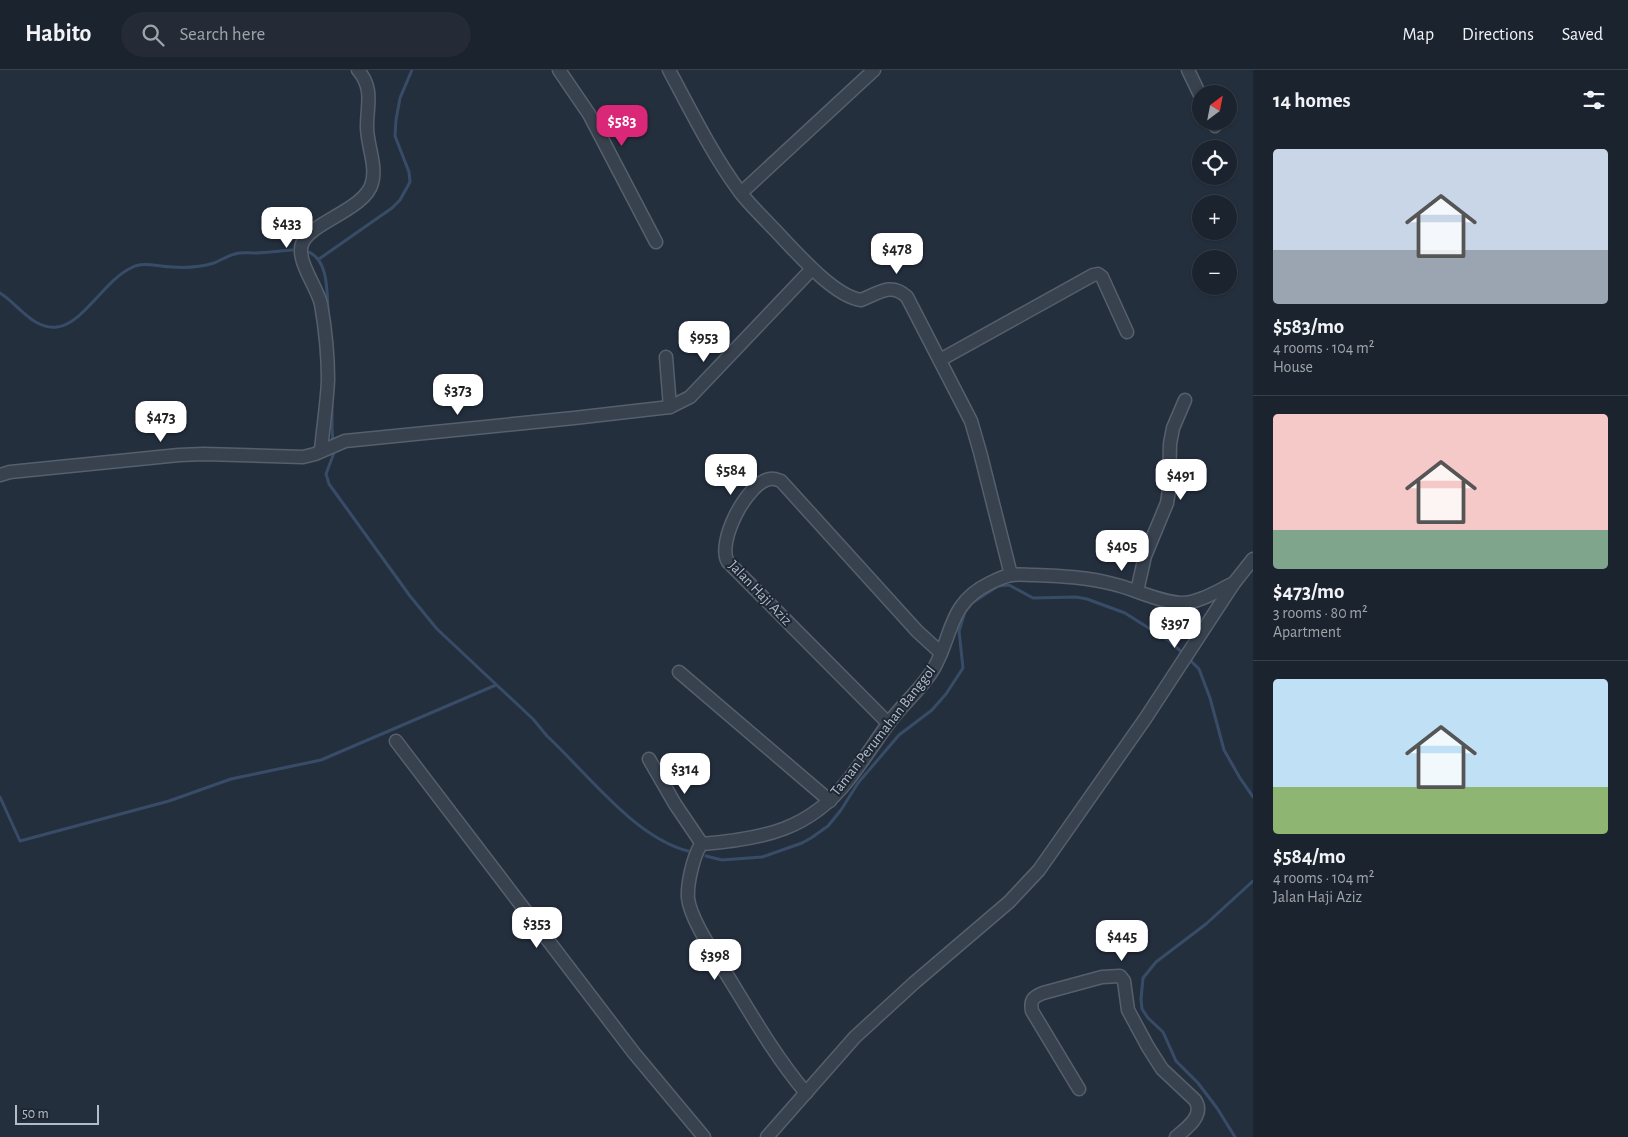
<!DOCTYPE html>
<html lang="en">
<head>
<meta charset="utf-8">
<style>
  :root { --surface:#1b232e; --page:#242b36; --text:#f1f3f6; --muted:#a0a4aa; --line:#39404a; --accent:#db2777 }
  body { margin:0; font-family:"Alegreya Sans",sans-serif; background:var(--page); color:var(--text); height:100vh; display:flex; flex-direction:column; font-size:19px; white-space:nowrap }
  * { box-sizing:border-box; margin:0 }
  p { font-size:16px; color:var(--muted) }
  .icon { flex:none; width:28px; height:28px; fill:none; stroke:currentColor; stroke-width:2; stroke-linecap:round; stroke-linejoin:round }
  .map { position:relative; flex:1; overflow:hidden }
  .drawer { display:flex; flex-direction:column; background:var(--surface); width:375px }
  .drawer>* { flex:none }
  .needle { width:32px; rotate:32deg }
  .controls { position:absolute; left:1192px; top:15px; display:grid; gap:10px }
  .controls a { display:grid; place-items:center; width:45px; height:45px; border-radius:50%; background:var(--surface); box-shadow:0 1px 4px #0004,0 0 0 1px var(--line); font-size:25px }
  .scale { position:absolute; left:15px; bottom:12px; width:84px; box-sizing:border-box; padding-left:5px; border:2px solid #b4bcc9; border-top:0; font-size:14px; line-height:18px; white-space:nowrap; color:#b4bcc9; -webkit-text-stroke:4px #1d2633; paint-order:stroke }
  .price { position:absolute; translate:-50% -42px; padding:0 11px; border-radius:10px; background:#fff; color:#222; font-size:16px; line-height:32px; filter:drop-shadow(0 1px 2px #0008) }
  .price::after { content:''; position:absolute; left:50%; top:30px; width:15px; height:11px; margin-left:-8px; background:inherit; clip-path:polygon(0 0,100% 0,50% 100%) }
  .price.active { background:var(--accent); color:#fff }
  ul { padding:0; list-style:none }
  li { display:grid; align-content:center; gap:10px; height:265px; padding:0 20px }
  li+li { border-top:1px solid var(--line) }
  li span { display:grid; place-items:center; height:155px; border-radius:5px; color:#555 }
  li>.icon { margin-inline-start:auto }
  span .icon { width:90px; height:90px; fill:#fffc; stroke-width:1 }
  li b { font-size:21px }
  h2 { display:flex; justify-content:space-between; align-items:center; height:60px; padding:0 20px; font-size:21px }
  header { display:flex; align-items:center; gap:30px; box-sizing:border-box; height:70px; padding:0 25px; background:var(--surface); border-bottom:1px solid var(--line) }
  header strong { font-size:24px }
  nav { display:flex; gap:28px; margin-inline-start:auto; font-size:18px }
  .search { width:350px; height:45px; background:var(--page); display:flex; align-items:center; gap:12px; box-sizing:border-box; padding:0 18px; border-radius:28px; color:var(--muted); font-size:19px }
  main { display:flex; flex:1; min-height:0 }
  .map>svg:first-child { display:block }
</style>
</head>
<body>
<header>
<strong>Habito</strong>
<div class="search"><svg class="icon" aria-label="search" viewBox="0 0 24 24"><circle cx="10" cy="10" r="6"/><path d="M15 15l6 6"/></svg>Search here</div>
<nav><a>Map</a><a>Directions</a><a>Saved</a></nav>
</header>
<main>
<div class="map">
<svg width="1253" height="1067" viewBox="0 0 1253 1067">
  <rect width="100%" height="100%" fill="#242f3e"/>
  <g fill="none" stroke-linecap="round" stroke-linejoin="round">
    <g stroke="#394c67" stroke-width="3">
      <path d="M306,181C329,188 327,222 328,242"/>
      <path d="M319,189L392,138L400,130L410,112L409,102L395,66L396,50L400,28L412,0"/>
      <path d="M0,223C18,234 33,260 57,257C83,254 105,210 131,198C143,191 159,197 172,197C185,198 201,197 214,193C221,190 227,186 235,184C241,182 247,183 254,183C266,183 279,181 292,180"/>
      <path d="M332,333V359L333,372"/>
      <path d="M335,380L326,404L329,414L410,526L437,559L533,649L547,666C587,703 634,767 688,781"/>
      <path d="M1188,588L1199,599L1210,628L1224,680L1240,708L1253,727"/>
      <path d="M0,727L20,771L169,731L231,709L321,690L496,615"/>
      <path d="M706,786L722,790L762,787L802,773L811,768L828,756L841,740L858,713L899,665L932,640L946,624L963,598L959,561L965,542L972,533L998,516L1009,515L1033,528L1076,527L1087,529L1125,543L1169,571L1184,584"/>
      <path d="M1235,1067L1217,1038L1198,1013L1176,991L1163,962L1148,948L1142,939L1141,929L1143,908L1156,892L1206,854L1253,811"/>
    </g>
    <g stroke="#565f6c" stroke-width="15">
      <g id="minor">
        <path d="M559,0L589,44L656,172"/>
        <path d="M669,0C691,41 712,84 740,122C749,134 761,145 771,156C792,177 832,226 861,230C879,223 891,212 907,227L971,351L980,382L1011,505"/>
        <path d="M1188,0L1201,27"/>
        <path d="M1213,51L1215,56"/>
        <path d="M741,123L874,0"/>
        <path d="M666,287L670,337"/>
        <path d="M940,290L1093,205L1098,204L1102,207L1127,262"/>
        <path d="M321,381C323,357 327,334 328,310C328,286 325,257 321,234C317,217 296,190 302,174C310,152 365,140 372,113C377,95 367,75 367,57C367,34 374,19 358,0"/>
        <path d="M0,405L10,402L179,385L204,384L303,387L315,384L345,371L574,348L670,337L690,327L812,199"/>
        <path d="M1137,521L1145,486L1167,433L1169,420L1170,374L1173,358L1185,330"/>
        <path d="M679,602L830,731"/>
        <path d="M888,653L728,492C716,473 747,412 770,409C774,408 778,410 781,411L917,561L941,583"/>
        <path d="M396,671L634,983L704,1067"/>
        <path d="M649,689L675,734L702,774"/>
        <path d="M1079,1019L1032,941C1030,930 1033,927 1043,923L1102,907L1120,906L1124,911L1128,940L1148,977L1162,999L1195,1030C1205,1045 1187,1058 1176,1067"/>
        <path d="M806,1023C774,985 750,942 724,900C713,882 690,848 688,828C687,814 693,788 700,776L702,774C763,769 810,760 849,709C863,691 875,672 888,654C902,634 922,619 934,598C953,565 948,533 990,513C996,510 1005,506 1011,505C1018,504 1027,505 1034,505C1060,506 1087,507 1113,514C1135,519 1158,532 1182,533C1199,533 1219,520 1234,513"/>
        <path d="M767,1067L855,967L914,913L1009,832L1039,800L1145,649L1234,513L1253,489"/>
      </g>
    </g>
    <use href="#minor" stroke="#38414e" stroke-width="12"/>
  </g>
  <g text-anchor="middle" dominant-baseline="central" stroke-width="4" stroke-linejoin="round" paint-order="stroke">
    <g font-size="15" fill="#b4bcc9" stroke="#1d2633">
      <text transform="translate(760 523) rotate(46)">Jalan Haji Aziz</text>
      <text transform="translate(883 661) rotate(-52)">Taman Perumahan Banggol</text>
    </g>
  </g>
</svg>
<div class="controls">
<a><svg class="needle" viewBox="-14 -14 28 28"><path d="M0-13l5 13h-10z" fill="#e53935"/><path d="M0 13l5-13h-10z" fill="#a0a4aa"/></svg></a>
<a><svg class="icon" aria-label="locate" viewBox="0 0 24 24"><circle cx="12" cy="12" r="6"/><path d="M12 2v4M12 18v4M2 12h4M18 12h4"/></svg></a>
<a>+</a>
<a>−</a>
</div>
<div class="scale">50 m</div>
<b class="price active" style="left:622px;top:77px">$583</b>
<b class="price" style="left:287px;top:179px">$433</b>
<b class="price" style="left:897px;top:205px">$478</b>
<b class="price" style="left:704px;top:293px">$953</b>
<b class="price" style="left:458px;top:346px">$373</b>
<b class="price" style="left:161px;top:373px">$473</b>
<b class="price" style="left:731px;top:426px">$584</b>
<b class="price" style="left:1181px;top:431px">$491</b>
<b class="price" style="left:1122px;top:502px">$405</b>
<b class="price" style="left:1175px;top:579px">$397</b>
<b class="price" style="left:685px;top:725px">$314</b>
<b class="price" style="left:537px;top:879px">$353</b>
<b class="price" style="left:1122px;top:892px">$445</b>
<b class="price" style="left:715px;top:911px">$398</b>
</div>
<section class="drawer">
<h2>14 homes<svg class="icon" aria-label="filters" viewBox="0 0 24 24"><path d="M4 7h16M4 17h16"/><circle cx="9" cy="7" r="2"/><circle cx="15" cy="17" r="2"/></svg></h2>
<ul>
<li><span style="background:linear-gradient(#c9d6e8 65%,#9aa5b1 0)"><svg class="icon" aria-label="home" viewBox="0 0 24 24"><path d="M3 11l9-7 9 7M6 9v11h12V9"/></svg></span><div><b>$583/mo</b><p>4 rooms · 104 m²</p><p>House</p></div></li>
<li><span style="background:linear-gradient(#f6c9c9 75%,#7fa58c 0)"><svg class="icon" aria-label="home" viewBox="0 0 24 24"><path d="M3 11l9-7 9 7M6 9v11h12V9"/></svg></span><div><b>$473/mo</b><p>3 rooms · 80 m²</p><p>Apartment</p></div></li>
<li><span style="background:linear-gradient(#bfe0f5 70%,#8fb573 0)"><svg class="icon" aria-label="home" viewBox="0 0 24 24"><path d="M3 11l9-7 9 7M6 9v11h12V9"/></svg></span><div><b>$584/mo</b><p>4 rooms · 104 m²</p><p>Jalan Haji Aziz</p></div></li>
</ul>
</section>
</main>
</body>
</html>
